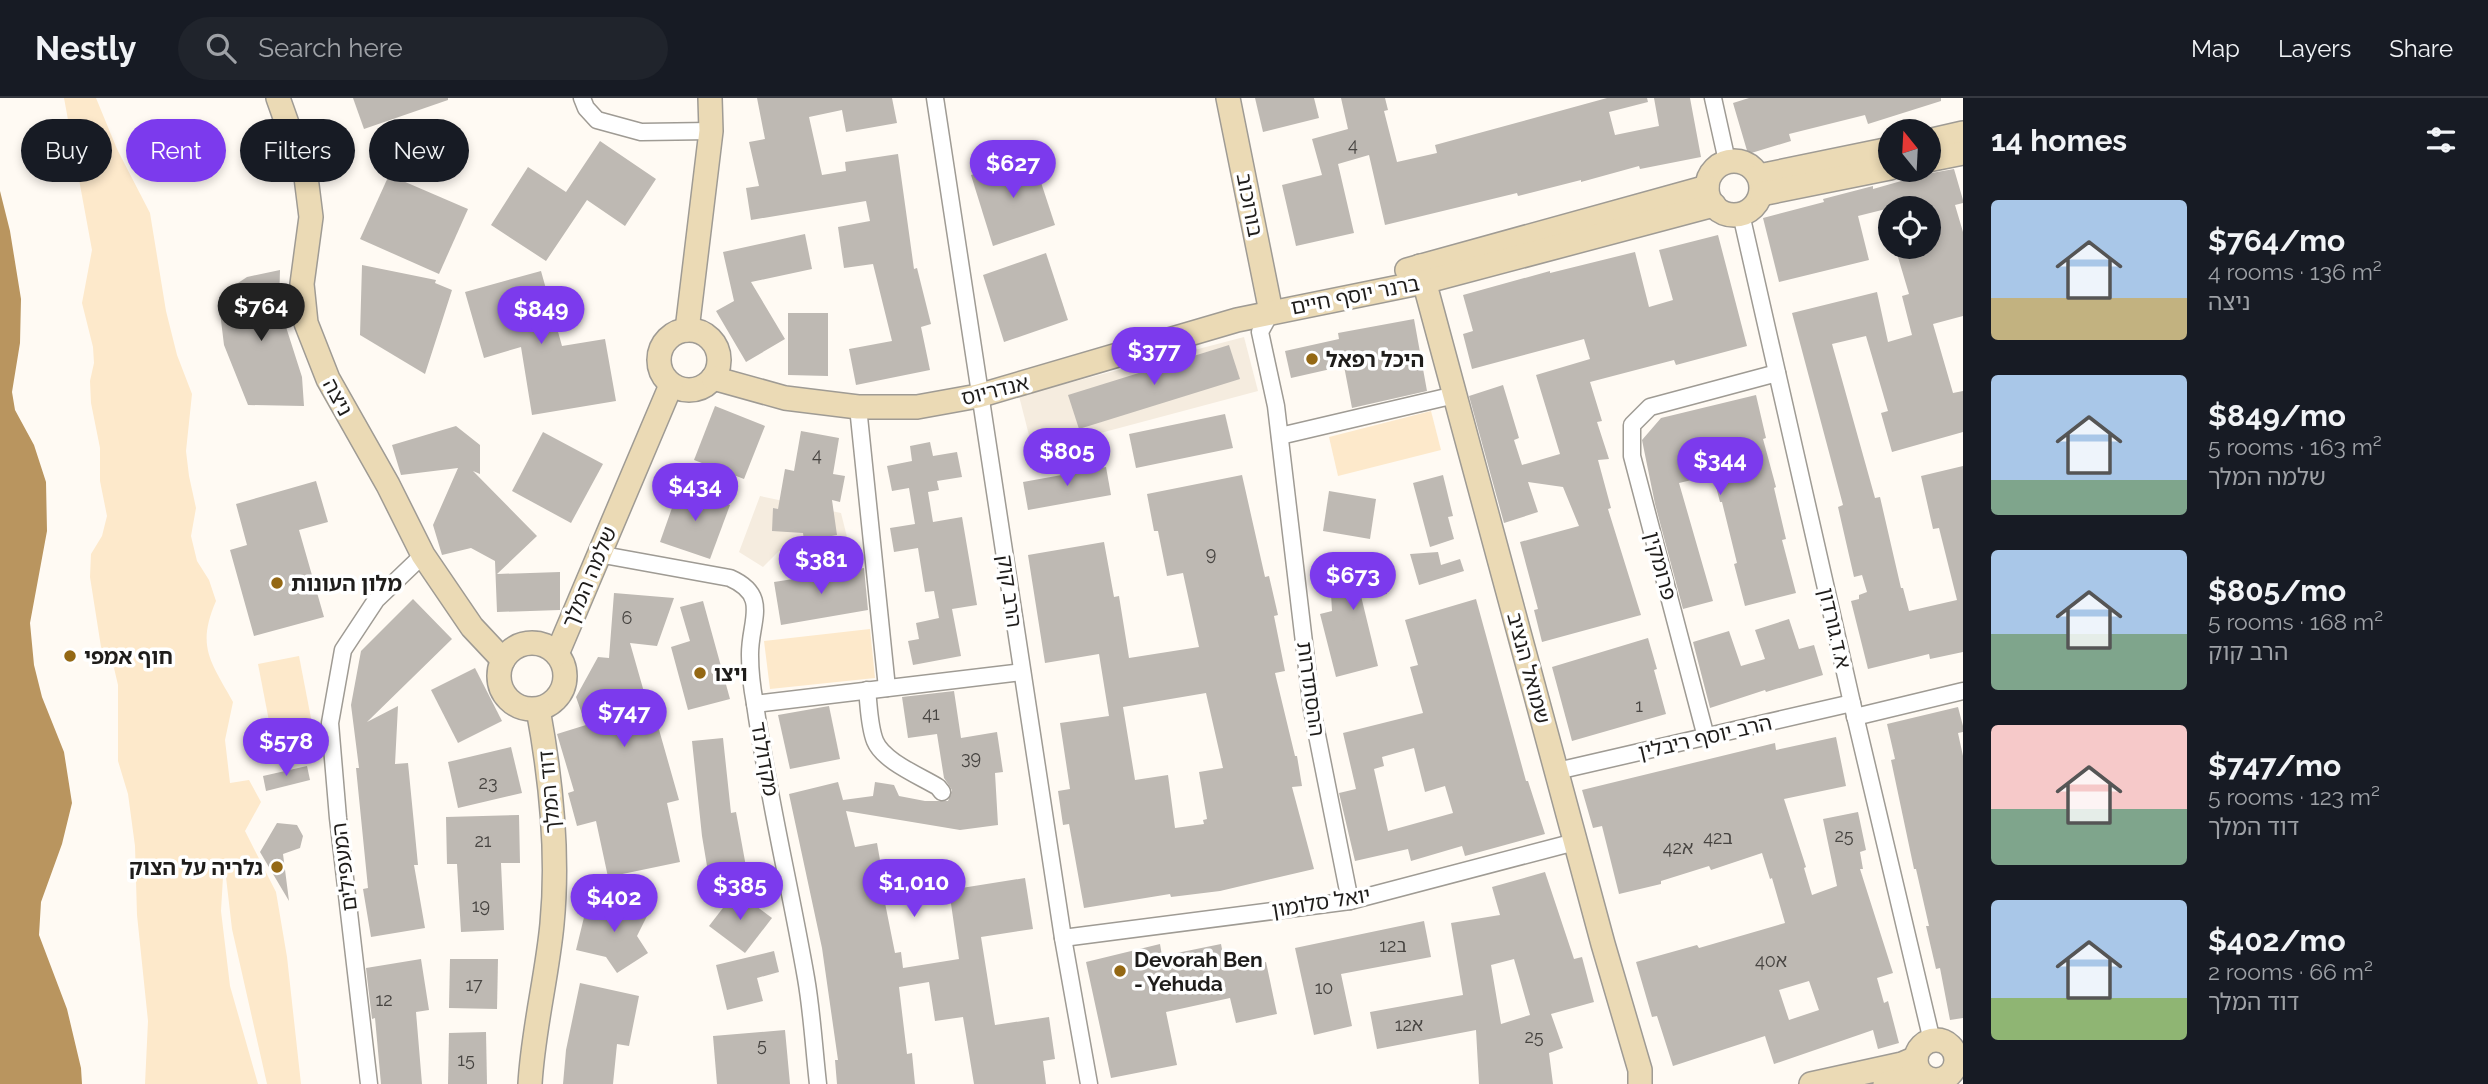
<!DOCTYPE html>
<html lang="en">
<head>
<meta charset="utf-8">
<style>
  :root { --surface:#171b24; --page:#20242c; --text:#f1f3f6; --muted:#9ea1a6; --line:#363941; --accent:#7c3aed }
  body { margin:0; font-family:Raleway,"Noto Sans Hebrew",sans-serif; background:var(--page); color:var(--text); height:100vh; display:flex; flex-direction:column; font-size:26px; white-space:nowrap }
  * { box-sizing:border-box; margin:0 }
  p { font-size:23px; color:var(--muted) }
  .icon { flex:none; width:38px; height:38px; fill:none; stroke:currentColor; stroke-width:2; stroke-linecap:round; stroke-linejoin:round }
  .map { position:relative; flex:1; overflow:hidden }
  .side { display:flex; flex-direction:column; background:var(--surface); width:525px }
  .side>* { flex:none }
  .top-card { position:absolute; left:21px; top:21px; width:665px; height:63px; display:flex; gap:14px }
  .needle { width:46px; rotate:342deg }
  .controls { position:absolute; left:1878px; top:21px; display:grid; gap:14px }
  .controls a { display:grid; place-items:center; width:63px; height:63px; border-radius:50%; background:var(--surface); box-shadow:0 4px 10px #0003; font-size:35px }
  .price { position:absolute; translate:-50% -60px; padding:0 16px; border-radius:24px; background:var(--accent); color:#fff; font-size:23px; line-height:46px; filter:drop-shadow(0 2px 4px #0008) }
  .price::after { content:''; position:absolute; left:50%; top:42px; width:21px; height:16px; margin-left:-10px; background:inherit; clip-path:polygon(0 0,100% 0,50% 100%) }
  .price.active { background:#222; color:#fff }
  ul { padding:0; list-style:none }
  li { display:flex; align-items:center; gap:21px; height:175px; padding:0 28px }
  li span { display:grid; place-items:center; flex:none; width:196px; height:140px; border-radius:7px; color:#555 }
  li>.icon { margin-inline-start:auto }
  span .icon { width:84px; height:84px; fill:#fffc; stroke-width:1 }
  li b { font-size:30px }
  h2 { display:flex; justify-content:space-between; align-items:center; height:84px; padding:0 28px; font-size:30px }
  .tag { padding:0 24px; border-radius:32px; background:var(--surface); box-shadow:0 4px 10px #0003; font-size:24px; line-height:63px }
  .tag.active { background:var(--accent); color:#fff }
  header { display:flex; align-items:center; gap:42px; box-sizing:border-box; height:98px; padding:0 35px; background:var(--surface); border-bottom:2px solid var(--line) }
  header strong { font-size:33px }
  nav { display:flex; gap:38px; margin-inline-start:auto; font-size:24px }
  .search { width:490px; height:63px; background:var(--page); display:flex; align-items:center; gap:18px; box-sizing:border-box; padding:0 24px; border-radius:38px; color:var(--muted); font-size:26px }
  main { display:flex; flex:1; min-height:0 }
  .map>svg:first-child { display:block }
</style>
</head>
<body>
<header>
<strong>Nestly</strong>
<div class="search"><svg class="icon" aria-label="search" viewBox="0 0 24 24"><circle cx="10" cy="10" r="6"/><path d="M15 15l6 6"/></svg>Search here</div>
<nav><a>Map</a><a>Layers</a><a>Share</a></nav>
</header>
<main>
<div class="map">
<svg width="1963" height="986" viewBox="0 0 1963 986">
  <rect width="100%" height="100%" fill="#fffaf3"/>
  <g fill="#f5ecdf">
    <path d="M1244,239L1258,293L1033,353L1019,298Z"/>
    <path d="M760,398L841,415L848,443L779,453L763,469L739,454Z"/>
  </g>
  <g fill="#fde9cb">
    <path d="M64,0H96L117,51L150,115L166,213L177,257L192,296L186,353L189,378L196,410L191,438L197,463L209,482L216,503C196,549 211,564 233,604L225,642L230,685L249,682L261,704L245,733L276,794L287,859L301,986H267L232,831L224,762L221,813L230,888L258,986H145L148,923L137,817L135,748L128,696L118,663V587L114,570L101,549L90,479L91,456L102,438L107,418L100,383V350L91,305L90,283L94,265L93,249L82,205L92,152Z"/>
    <path d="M1431,313L1441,352L1338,378L1329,339Z"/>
    <path d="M870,531L875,580L770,591L764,543Z"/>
    <path d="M299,558L315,641L274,649L258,566Z"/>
  </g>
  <path fill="#b9955f" d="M0,93L10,133L21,201L20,245L12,294L15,312L34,347L46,384L47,433L30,525L34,567L42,599L64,654L72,705L62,746L41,804L39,837L67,911L81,970L82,986H0Z"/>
  <g fill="#beb9b3" fill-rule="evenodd">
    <path d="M353,0H448V2L364,31Z"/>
    <path d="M757,0H892L897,25L846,34L842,12L809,19L822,77L846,73L845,64L898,56L914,171L917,170L931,226L921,229L930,272L856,287L849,251L892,243L873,166L844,170L838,129L870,123L866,103L751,122L746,90L759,88L749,44L765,41Z"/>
    <path d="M1255,0H1314L1319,20L1263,34Z"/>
    <path d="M1341,0H1385L1388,12L1384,13L1397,64L1437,55L1435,47L1607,0H1647L1648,4L1609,14L1615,37L1659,28L1654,0H1690L1701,59L1640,71L1639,68L1581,84V82L1518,98L1517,95L1385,127L1369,57L1338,66L1354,135L1296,148L1282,87L1322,77L1312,41L1348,31Z"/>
    <path d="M1749,0H1941V3L1868,26L1865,17L1789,36L1791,43L1748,56L1733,5Z"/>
    <path d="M600,43L656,81L625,128L587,102L546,163L491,127L528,69L566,94Z"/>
    <path d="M1032,57L1055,127L993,148L971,77Z"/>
    <path d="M1954,71L1963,102V105L1955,107L1963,134V218L1933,226L1953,295L1963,293V334L1892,354L1881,315L1888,313L1866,238L1832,246L1875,400L1880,399L1901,490H1903L1909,513L1957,502L1939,430L1933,431L1921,378L1963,368V554L1930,561L1929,556L1868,571L1851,503L1859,501V497L1867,494L1862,477L1854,479L1838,409L1843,407L1792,215L1877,194L1888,244L1912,237L1902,198L1909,196L1895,149H1928V110H1890L1858,118L1869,162L1779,184L1763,120L1824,104L1823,101L1873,88V91L1926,76Z"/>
    <path d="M389,77L468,111L439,176L360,141Z"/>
    <path d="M805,136L812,171L751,184L785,241L746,264L716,213L734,203L723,154Z"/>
    <path d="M1718,137L1747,248L1676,267L1674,262L1590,284L1602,323L1597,324L1609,361L1598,362L1611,410L1608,411L1641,517L1542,544L1534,512L1538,511L1520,444L1579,428L1563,389L1528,384L1538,414L1504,425L1469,298L1503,287L1519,340L1514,342L1522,367L1560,356L1536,277L1590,261L1584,241L1472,271L1463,236L1473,233L1463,197L1550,173V175L1635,154L1649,209L1673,202L1659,152Z"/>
    <path d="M1046,155L1068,222L1004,244L983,177Z"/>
    <path d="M362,167L436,182L435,185L452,192L425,276L360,237Z"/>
    <path d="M280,172L279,207L302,279L304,308L248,307L224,247L219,206L235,187L247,179Z"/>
    <path d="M541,173L562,248L605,241L616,303L532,317L521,249L484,260L465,194Z"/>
    <path d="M788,215H828V278L788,277Z"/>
    <path d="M1414,221L1427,293L1352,310L1344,268L1291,280L1285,253L1339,241L1338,235Z"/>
    <path d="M1229,247L1240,281L1079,331L1068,297Z"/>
    <path d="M1756,297L1766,340L1763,341L1776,389L1774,390L1786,441L1782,442L1796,495L1745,508L1734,466L1737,465L1722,404H1720L1713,377L1679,385L1713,503L1683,511L1655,406L1642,342L1661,320Z"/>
    <path d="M715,308L765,328L744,381L694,362Z"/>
    <path d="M1225,316L1233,350L1136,370L1129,336Z"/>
    <path d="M456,328L480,347V376L473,373L537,438L497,476L560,474V512L497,514L495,463L471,450L442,457L433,427L458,370L401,377L392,347Z"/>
    <path d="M801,333L839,340L833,376L845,378L840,404L832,402L837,437L804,443L803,435L772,433L773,410L778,411L785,371L794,373Z"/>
    <path d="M543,334L603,366L571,425L512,393Z"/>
    <path d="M930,344L933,358L957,354L962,379L937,383L939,392L928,394L933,424L962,419L977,507L952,511L961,558L913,567L908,543L919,541L916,525L939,520L934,493L925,494L918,450L894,454L890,430L915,426L909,390L892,393L887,368L912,363L910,348Z"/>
    <path d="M1106,369L1111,397L1028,412L1023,384Z"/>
    <path d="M1242,377L1265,479L1269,478L1278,517L1274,518L1285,573L1275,575L1295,658H1297L1302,688L1292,689L1314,771L1220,793L1171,799L1170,796L1084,810L1069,726L1063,727L1058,693L1070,691L1060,625L1109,618L1099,556L1045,565L1028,457L1104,444L1114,499L1119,498L1129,560L1199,549L1183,475L1167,478L1158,433H1154L1147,396ZM1206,595L1223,670L1199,674L1207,721L1203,722L1204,726L1175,730L1168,677L1135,682L1123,609Z"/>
    <path d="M1443,377L1453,418L1448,419L1454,441L1430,449L1413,385Z"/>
    <path d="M316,383L328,424L299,432L324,519L254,538L230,452L247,447L236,406Z"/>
    <path d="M679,390L730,407L710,461L660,444Z"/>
    <path d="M1329,393L1376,401L1370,441L1323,433Z"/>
    <path d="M1438,454L1441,467L1460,461L1464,473L1419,487L1410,456Z"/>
    <path d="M1385,458L1387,496L1361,498L1378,568L1336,579L1320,516L1332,513L1329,462Z"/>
    <path d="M864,470L868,512L781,527L774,484Z"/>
    <path d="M614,495L674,500L657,548L630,545L648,608L652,607L679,702L667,705L680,764L608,779L596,723L577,728L568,695L574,693L557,636L586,627L576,599L598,559L609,560Z"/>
    <path d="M413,501L452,541L367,624L398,608L395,666L408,665L418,767H414L425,830L371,839L363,791L368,790L356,670H359L351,607L361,553Z"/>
    <path d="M1476,501L1526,683H1528L1545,736L1465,758L1462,748L1411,763L1408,751L1355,763L1339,695L1356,691L1343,635L1423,615L1410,569L1418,567L1405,522ZM1414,650L1425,694L1445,688L1453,715L1388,733L1374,671L1384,668L1382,659Z"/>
    <path d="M703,503L730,601L688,612L671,549L690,543L680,509Z"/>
    <path d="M1789,521L1799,551L1814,547L1823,577L1766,594L1765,592L1710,610L1693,544L1729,533L1741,568L1765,561L1755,532Z"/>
    <path d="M1648,540L1657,571L1654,572L1666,616L1572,643L1552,569Z"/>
    <path d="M475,570L502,623L458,645L431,592Z"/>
    <path d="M954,593L961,640L997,634L1003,674L995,675L998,727L960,732L846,713L855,749L877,745L884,785H881L895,855L901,854L903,870L959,861L949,792L1025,780L1033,831L981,839L995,927L1049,919L1055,961L1043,963L1046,986H974L963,919L935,923L929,884L899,889L907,956L912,955L915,986H837L835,962H838L822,850L789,696L838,684L843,702L873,698L875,684L894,687L899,698L925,703H948L952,692L944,680L937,636L908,640L902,599Z"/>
    <path d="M829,608L840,661L790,671L778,617Z"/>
    <path d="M1958,609L1963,628V634L1958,635L1963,658V920L1950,922L1940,870L1936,871L1926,828H1929L1916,771H1914L1891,662L1895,661L1887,626Z"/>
    <path d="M1836,639L1846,688L1784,701L1806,769L1804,770L1812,797L1837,788L1823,721L1858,714L1866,752L1860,754L1863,771H1860L1893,875L1877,880L1884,905L1888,903L1899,945L1878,951L1873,932L1774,966L1765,938L1673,968L1657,918L1652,919L1636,864L1697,847L1699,850L1785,825L1772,780L1770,781L1762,755L1711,772L1709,768L1661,783V786L1619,796L1602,728L1593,730L1582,692L1775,645L1776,652ZM1809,883L1819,912L1789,922L1779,892Z"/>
    <path d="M723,640L731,715L736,714L749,785L711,792L702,738L692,643Z"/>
    <path d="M511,649L522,695L458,710L448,664Z"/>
    <path d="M307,668L310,682L266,693L263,678Z"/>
    <path d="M519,717L520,765H501L504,832L461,834L457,766H447L446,719Z"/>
    <path d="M277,725L297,727L303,738L300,750L283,756L289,803L260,754Z"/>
    <path d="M1545,774L1574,861L1582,859L1594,904L1551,916L1563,950L1549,955L1553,986H1479L1476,932L1377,951L1370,914L1463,897L1451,825L1500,817L1492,789ZM1514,861L1530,917L1501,926L1491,867Z"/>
    <path d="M736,793L772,820L745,855L709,828Z"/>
    <path d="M627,799L651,810L637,838L648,855L617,875L606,859L576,852L587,807L620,814Z"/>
    <path d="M1424,823L1431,859L1341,876L1352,928L1314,937L1295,850Z"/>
    <path d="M1160,846L1162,858L1221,846L1226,872L1266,864L1277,916L1236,925L1230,900L1166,914L1177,967L1111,980L1086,864Z"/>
    <path d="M774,853L779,874L757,880L763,903L727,912L716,867Z"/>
    <path d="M421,861L429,912L416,914L422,986H381L375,920L372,921L366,870Z"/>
    <path d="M450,861H498L497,911L449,910Z"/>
    <path d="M580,885L639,898L629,948L617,946L613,986H563L566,952Z"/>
    <path d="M785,932L790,986H717L713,938Z"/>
    <path d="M486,934L487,986H448L449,935Z"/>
  </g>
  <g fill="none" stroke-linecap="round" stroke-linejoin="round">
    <g stroke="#9f9b94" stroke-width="19">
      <g id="street">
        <path d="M582,0L586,10L597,22L641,34L711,33"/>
        <path d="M935,0L1063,840L1089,986"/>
        <path d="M1713,0L1727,63"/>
        <path d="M1741,116L1852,605L1932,943"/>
        <path d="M1271,214L1260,234L1276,308L1312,612L1350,803"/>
        <path d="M858,309L887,590"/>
        <path d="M1280,338L1455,297"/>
        <path d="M598,456L730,480C771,498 749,524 750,558C750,574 752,590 755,606C768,698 790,788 806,880C812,914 814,951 818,986"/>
        <path d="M867,592C869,608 869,628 875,643C883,663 920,678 938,689L942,694"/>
        <path d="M755,606L1022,574"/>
        <path d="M1855,619L1963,593"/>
        <path d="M1706,639L1632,358V327L1650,309L1777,275"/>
        <path d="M1557,673L1852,605"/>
        <path d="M1063,840L1350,803L1575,744"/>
        <path d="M1939,982L1940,986"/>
        <path d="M369,986L338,720L330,625L343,552L376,502L423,457"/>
      </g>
    </g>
    <g stroke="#9f9b94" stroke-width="26">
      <g id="secondary">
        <path d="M278,0L306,79L311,119L302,186L306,225L328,281L388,387L423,457L472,529L503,562"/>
        <path d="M1228,0L1271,214"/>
        <path d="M1928,43L1963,35"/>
        <path d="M1928,62L1963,55"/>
        <circle cx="1734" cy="90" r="27"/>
        <path d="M1759,78L1890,51"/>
        <path d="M1761,96L1890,70"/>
        <path d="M1420,168L1603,846L1640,972V986"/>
        <path d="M1407,172L1707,89"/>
        <circle cx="689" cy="262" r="30"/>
        <path d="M687,232L711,33L710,0"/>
        <path d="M713,280L785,300L858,309H917L978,298L1237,222L1424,184L1714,107"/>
        <circle cx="532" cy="578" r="33"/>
        <path d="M557,556L671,287"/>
        <circle cx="1936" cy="962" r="20"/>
        <path d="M530,986C533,932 547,879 552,826C559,754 551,681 538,611"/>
        <path d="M1811,986L1902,966L1916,960"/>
        <path d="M1885,986L1906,981H1927"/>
      </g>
    </g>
    <use href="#street" stroke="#fff" stroke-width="16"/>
    <use href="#secondary" stroke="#ebdab5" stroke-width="23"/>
  </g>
  <g fill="#946814" stroke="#fff" stroke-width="2.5">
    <circle cx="1312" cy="261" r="7"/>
    <circle cx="277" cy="485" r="7"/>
    <circle cx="70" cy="558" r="7"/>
    <circle cx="700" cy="575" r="7"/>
    <circle cx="277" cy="769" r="7"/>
    <circle cx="1120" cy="873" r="7"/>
  </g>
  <g text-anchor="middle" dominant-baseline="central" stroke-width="7" stroke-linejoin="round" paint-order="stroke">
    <g font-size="18" fill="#474441">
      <text x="1353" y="46">4</text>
      <text x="817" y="356">4</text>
      <text x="1211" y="455">9</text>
      <text x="627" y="519">6</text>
      <text x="1639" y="607">1</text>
      <text x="931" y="615">41</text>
      <text x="971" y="659">39</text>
      <text x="488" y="684">23</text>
      <text x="1844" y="737">25</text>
      <text x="1718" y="739">42ב</text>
      <text x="483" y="742">21</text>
      <text x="1678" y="749">42א</text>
      <text x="481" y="807">19</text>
      <text x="1393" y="847">12ב</text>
      <text x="1771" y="862">40א</text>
      <text x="474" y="886">17</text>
      <text x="1324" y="889">10</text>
      <text x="384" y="901">12</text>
      <text x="1409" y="926">12א</text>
      <text x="1534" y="938">25</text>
      <text x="762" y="946">5</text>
      <text x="466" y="961">15</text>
    </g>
    <g font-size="21" fill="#1f1d1b" stroke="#fff">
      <text transform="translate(1250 107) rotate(79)">בורוכוב</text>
      <text transform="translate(1355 197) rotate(-11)">ברנר יוסף חיים</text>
      <text transform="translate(995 292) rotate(-14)">אנדריוס</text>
      <text transform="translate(338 299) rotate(62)">ניצה</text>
      <text transform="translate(1661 468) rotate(75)">פרומקין</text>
      <text transform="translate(589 479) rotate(-67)">שלמה המלך</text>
      <text transform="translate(1010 493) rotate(82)">הרב קוק</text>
      <text transform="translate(1835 530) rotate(77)">א.ד.גורדון</text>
      <text transform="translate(1529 570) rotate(75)">שמואל הנציב</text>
      <text transform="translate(1311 591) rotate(82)">ההסתדרות</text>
      <text transform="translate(1705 639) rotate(-13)">הרב יוסף ריבלין</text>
      <text transform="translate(765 661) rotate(80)">מקדולנד</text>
      <text transform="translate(549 694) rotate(-95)">דוד המלך</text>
      <text transform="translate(344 769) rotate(-97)">המעפילים</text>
      <text transform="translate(1321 804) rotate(-9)">יואל סלומון</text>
    </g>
    <g font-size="21" font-weight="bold" fill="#1f1d1b" stroke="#fff" text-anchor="start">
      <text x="1326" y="261">היכל רפאל</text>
      <text x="291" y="485">מלון העונות</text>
      <text x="84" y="558">חוף אמפי</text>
      <text x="714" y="575">ויצו</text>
      <text x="263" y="769" text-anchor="end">גלריה על הצוק</text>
      <text x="1134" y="861">Devorah Ben<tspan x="1134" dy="24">- Yehuda</tspan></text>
    </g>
  </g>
</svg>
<div class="controls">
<a><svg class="needle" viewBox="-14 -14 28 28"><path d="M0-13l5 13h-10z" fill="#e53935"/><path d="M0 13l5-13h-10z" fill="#9ea1a6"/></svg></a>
<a><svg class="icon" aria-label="locate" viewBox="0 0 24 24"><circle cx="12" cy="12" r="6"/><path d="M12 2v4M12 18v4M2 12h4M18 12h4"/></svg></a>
</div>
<b class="price" style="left:1013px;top:102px">$627</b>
<b class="price active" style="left:261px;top:245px">$764</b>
<b class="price" style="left:541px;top:248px">$849</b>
<b class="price" style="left:1154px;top:289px">$377</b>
<b class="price" style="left:1067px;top:390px">$805</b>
<b class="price" style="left:1720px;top:399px">$344</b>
<b class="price" style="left:695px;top:425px">$434</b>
<b class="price" style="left:821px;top:498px">$381</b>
<b class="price" style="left:1353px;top:514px">$673</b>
<b class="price" style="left:624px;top:651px">$747</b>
<b class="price" style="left:286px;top:680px">$578</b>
<b class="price" style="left:914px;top:821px">$1,010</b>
<b class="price" style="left:740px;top:824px">$385</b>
<b class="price" style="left:614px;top:836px">$402</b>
<div class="top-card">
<a class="tag">Buy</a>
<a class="tag active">Rent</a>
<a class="tag">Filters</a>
<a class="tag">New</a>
</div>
</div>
<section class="side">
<h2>14 homes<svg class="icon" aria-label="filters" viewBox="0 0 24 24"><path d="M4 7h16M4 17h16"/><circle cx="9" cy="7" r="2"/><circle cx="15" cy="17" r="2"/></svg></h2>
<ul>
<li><span style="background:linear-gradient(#a9c7e8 70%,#c2b280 0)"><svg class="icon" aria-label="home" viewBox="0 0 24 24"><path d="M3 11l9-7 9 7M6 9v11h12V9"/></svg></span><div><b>$764/mo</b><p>4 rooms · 136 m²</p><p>ניצה</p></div></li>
<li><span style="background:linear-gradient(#a9c7e8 75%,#7fa58c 0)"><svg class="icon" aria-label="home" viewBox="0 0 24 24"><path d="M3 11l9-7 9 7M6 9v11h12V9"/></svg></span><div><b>$849/mo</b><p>5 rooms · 163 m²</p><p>שלמה המלך</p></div></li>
<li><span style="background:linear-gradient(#a9c7e8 60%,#7fa58c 0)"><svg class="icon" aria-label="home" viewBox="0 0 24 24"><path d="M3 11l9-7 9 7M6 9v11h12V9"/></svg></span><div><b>$805/mo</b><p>5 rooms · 168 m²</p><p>הרב קוק</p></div></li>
<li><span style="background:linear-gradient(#f6c9c9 60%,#7fa58c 0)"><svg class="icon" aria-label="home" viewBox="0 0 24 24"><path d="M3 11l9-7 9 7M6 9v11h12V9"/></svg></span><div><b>$747/mo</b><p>5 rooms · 123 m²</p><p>דוד המלך</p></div></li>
<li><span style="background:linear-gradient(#a9c7e8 70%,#8fb573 0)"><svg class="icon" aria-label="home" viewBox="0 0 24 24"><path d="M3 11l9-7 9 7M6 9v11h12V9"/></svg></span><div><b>$402/mo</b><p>2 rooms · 66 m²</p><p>דוד המלך</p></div></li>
</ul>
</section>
</main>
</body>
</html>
